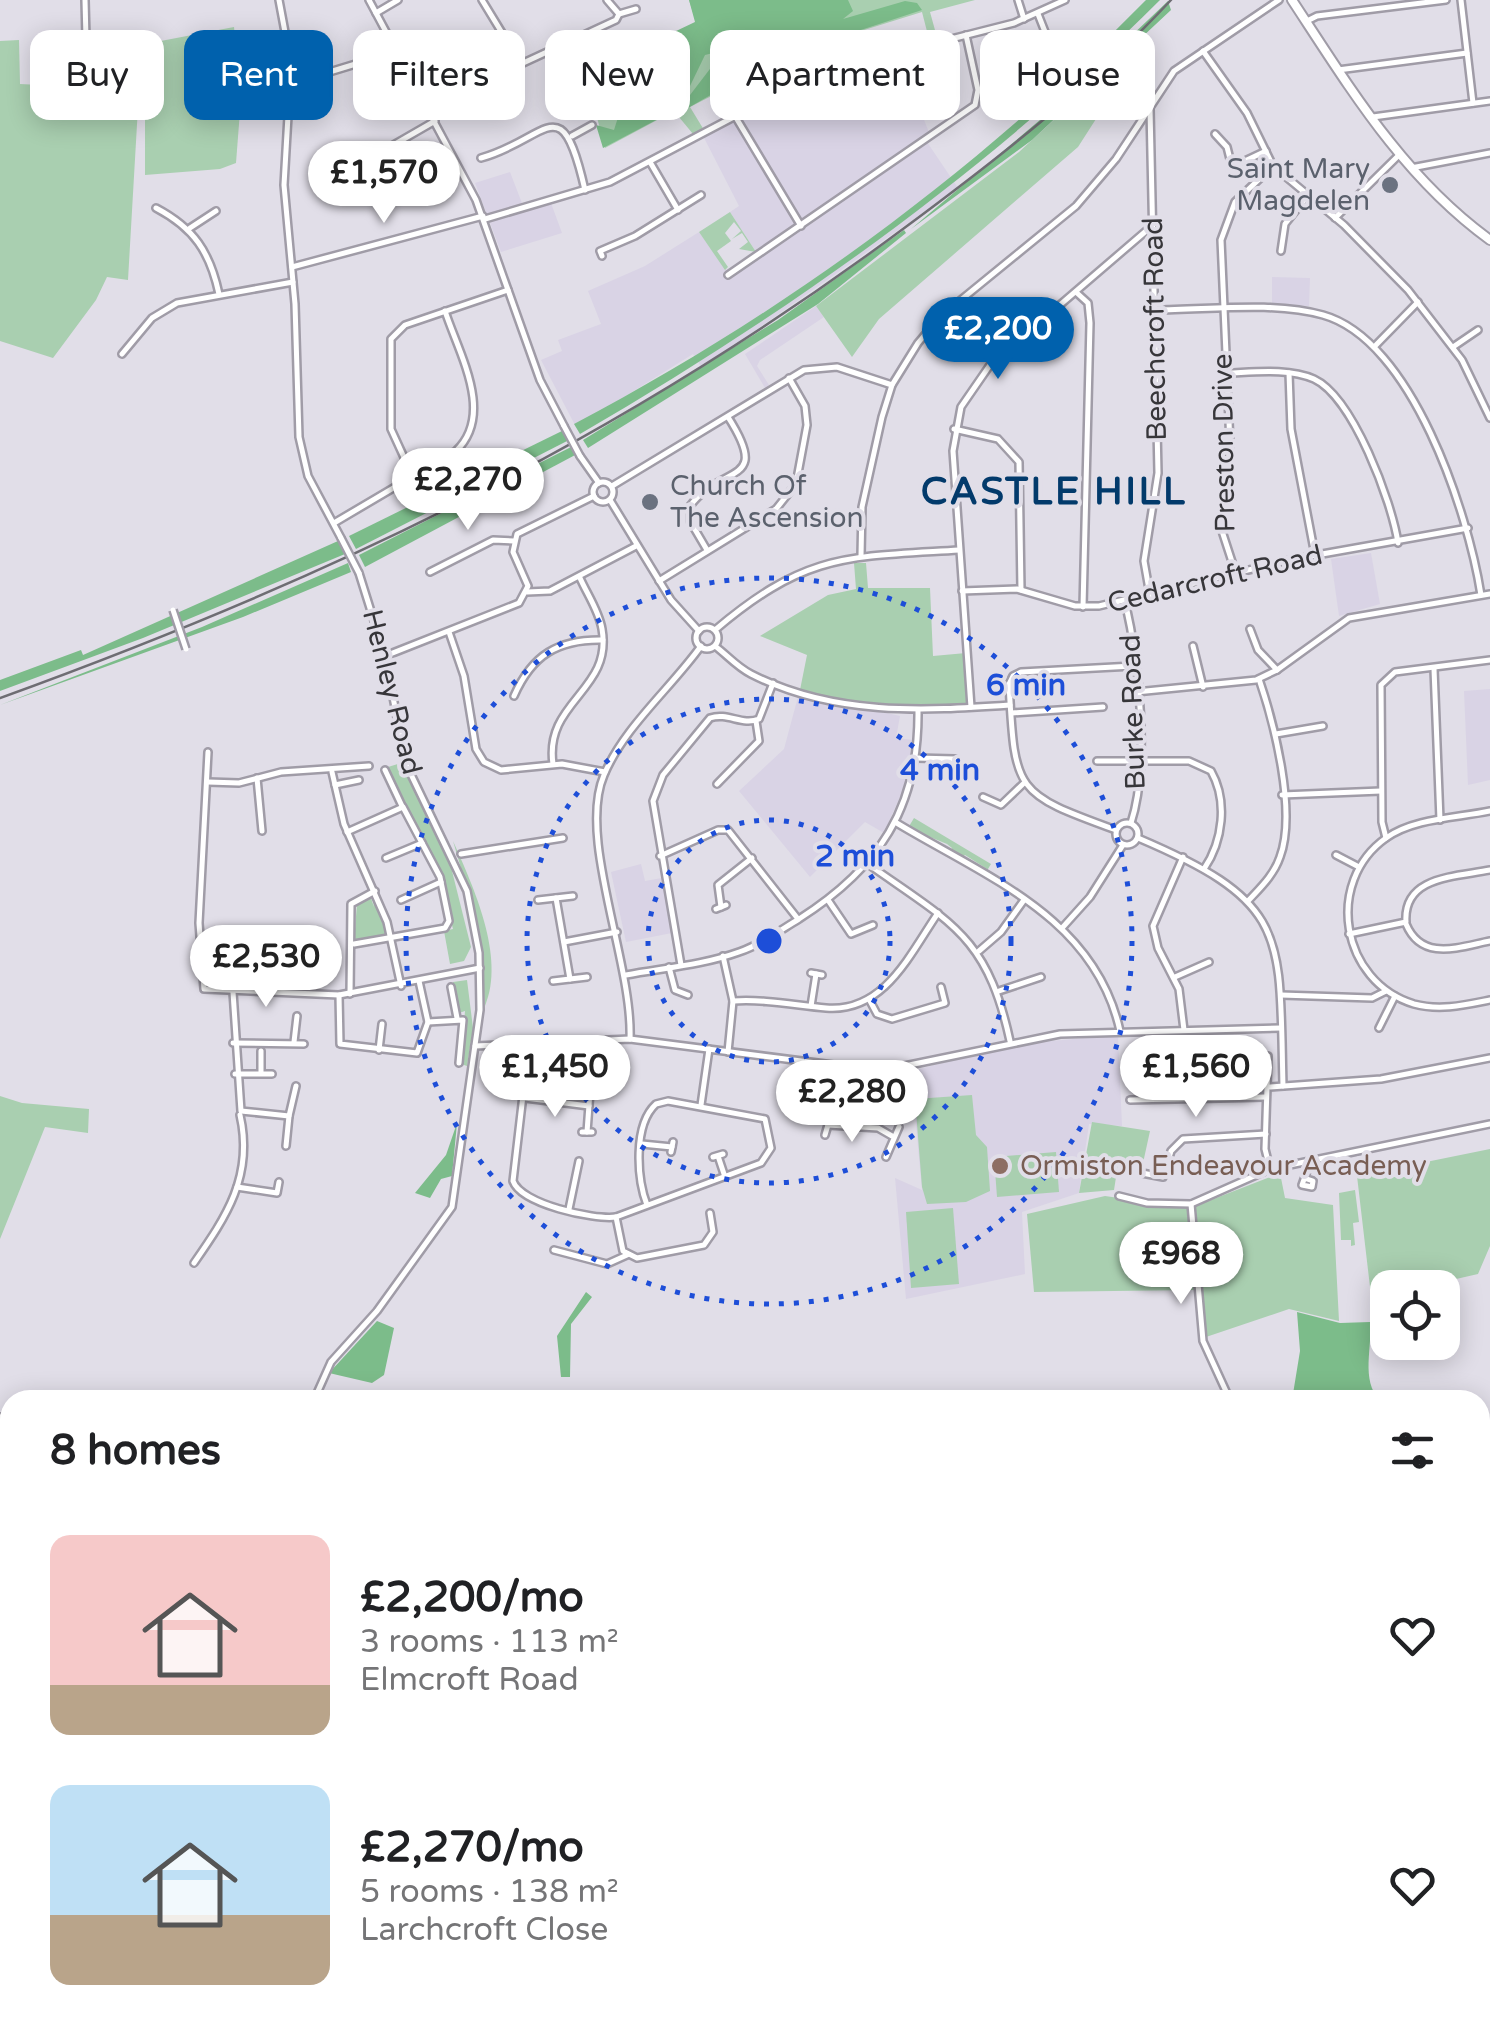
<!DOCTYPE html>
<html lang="en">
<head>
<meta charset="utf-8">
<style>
  :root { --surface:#fff; --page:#f2f2f2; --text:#202124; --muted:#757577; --accent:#0061ad }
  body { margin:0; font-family:"Varela Round",sans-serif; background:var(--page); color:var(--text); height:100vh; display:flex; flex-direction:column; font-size:38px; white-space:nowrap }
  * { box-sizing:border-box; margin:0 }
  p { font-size:32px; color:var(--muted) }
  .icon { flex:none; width:55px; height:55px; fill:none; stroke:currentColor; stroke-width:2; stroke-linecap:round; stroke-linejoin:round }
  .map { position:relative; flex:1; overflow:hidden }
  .drawer { position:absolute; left:0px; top:1390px; width:1490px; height:640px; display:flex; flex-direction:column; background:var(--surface); border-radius:30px 30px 0 0; box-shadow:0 5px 25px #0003 }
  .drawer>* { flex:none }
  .guide { position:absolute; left:30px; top:30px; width:1430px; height:90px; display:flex; gap:20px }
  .tools { position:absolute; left:1370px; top:1270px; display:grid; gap:20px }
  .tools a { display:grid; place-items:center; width:90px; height:90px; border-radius:20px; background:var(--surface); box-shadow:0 5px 25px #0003; font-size:50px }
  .price { position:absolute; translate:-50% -85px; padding:0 22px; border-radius:35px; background:#fff; color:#222; font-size:32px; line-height:65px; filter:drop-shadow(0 2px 5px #0008) }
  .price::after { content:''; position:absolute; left:50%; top:60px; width:30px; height:22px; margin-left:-15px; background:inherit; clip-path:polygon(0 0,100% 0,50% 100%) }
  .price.selected { background:var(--accent); color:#fff }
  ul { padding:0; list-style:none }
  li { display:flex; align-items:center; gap:30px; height:250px; padding:0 50px }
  li span { display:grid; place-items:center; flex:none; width:280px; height:200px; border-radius:20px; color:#555 }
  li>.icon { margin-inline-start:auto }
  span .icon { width:120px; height:120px; fill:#fffc; stroke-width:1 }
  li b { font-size:42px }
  h2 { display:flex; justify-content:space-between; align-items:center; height:120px; padding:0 50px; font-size:42px }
  .chip { padding:0 35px; border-radius:20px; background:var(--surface); box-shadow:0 5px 25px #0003; font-size:35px; line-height:90px }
  .chip.selected { background:var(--accent); color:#fff }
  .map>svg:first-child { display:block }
</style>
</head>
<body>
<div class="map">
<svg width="1490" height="2030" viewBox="0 0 1490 2030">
  <rect width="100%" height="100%" fill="#e1dee8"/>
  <g fill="#d9d3e5">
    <path d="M937,43L949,90L917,102L930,135L925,139L958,188L702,368L693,354L576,427L541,360L562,351L558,340L601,324L588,291L645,266L699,232L726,270L756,252L730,212L739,206L701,132L787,89Z"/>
    <path d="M510,172L525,211L551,203L562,233L501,252L475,183Z"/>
    <path d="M1272,277L1310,278L1309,306L1272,305Z"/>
    <path d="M816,306L824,317L760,360L757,366L769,385L765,388L745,354Z"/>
    <path d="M1371,553L1380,604L1339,616L1331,559Z"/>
    <path d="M1490,689V780L1468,785L1464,691Z"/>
    <path d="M799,693L900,716L896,738L914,740L907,781L884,833L865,822L810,877L739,791L784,749Z"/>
    <path d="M641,864L645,881L662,878L672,933L626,942L611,872Z"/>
    <path d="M1118,1035L1122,1126L1089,1124L1079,1193L1022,1212L1025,1274L906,1299L895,1178L922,1190L911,1071L1018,1044Z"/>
  </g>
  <g fill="#a9cfb0">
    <path d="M689,0H975L930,12L938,41L930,43L922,12L803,49L690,107L704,130L693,134L674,111L605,148L587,79L696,22Z"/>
    <path d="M234,27L241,98L236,163L220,169L145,175V44Z"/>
    <path d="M19,40L20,84L139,90L128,280L107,277L96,300L53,358L0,341V41Z"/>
    <path d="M1120,59L1130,66L1078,147L879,319L852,357L816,306L1019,152Z"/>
    <path d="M730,212L756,252L739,249L748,242L742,233L732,239L741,231L734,222L725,233L731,241L717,251L728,267L725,270L699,232Z"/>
    <path d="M854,563H866L868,588H930L933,656L966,653L971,707L894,712L800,690L807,655L760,636L828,595L856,589Z"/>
    <path d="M401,763L447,851L471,947L464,961L450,964L444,931L453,929L437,867L388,767Z"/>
    <path d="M914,818L991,864L985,874L987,869L965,855L960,859L949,853L952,848L947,844L908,828Z"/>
    <path d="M453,841C473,886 506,957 485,1006L480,933Z"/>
    <path d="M370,895L374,907L372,895L387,934L354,941L357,904L353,906Z"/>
    <path d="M467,980L473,1028L467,1066L461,1064L465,1011L459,1013L453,982Z"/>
    <path d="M972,1095L976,1135L987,1147L990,1191L966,1202L927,1204L922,1187L915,1099Z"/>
    <path d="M0,1096L22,1103L89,1109L88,1133L45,1127L0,1239Z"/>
    <path d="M1092,1122L1150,1131L1143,1163L1119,1158L1114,1190L1079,1193Z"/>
    <path d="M1490,1149V1246L1478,1274L1421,1287L1388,1288L1387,1299L1372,1304L1357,1176Z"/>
    <path d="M1056,1152L1059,1192L997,1197L994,1157Z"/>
    <path d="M1280,1173L1285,1198L1333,1205L1339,1321L1289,1309L1206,1337L1193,1207Z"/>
    <path d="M1355,1190L1359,1222L1353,1223L1355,1245L1351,1246V1240H1341L1339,1193Z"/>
    <path d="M1105,1196L1188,1208L1194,1290L1034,1292L1027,1214Z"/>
    <path d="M953,1208L959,1284L911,1288L906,1212Z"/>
  </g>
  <g fill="#7cbc8a">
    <path d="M689,0H848L853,11L843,19L905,1L917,3L922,10L775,58L688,108L687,99L716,61L713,53L705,55L690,86L680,85L677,109L603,148L596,125L614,130L620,111L657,99L637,91L599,106L593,115L585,84L634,51L695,22Z"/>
    <path d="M1146,0H1160C987,172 790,312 580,434L574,424C785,313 979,170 1146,0Z"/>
    <path d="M1168,1L1171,10L1032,140L911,229L1067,97Z"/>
    <path d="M904,230L906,233L818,304L588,448L583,440L778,320Z"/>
    <path d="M564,430L569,440L356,549L349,536Z"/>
    <path d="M573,446L577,454L365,567L359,555Z"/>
    <path d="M338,541L345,554L143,638L0,691V680L81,650L83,655Z"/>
    <path d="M348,563L351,572L243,617L0,705L202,627Z"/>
    <path d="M457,1123L452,1176L441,1179L430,1198L415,1193L446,1155Z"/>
    <path d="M586,1292L592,1297L571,1324L570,1377H561L557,1336Z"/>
    <path d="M1297,1312L1340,1323L1370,1322C1373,1345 1360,1381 1380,1400H1362L1355,1393L1348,1400H1292L1300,1351Z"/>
    <path d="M377,1321L394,1328L384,1375L372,1383L329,1373Z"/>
  </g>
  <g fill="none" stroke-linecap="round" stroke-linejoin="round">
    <path stroke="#469097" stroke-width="2.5" d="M1480,1662L1490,1666"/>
    <g stroke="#a09ca7" stroke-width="10">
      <g id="minor">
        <path d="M85,0L87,77"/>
        <path d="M279,0L291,64L284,185L295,304L299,437L308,476L341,538"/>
        <path d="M369,0L476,200L540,380L564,426"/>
        <path d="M482,0L521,64L616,20L619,14L607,0"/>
        <path d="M1018,0L1024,19"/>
        <path d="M1461,0L1473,103"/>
        <path d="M376,13L398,0"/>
        <path d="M619,14L636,9"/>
        <path d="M1307,21L1317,16L1446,0"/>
        <path d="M1051,47L1073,35"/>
        <path d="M1203,51L1247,113L1273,166L1344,225L1408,290L1462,360L1490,418"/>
        <path d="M1338,70L1467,53"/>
        <path d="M1029,78L1051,47L1038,14"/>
        <path d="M290,84L395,52"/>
        <path d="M735,116L801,226"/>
        <path d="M1373,117L1490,101"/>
        <path d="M1215,134L1227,147L1232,167L1266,151"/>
        <path d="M572,136L592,125"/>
        <path d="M376,155L435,121"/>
        <path d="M481,158C549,139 561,85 585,190"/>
        <path d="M650,162L678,210"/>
        <path d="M1411,168L1490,153"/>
        <path d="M156,208C194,228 210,252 219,294"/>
        <path d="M1335,218L1399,155"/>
        <path d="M485,219L610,182L787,89L888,55L1014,23L1065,0"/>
        <path d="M190,228L216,211"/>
        <path d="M1281,251L1285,224L1308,195"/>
        <path d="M602,256L600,251L635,236L701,195"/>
        <path d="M292,267L483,216"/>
        <path d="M728,275L975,105L978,90L966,35"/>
        <path d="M1077,293L1088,303L1090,323L1083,607"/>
        <path d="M1156,310C1209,310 1272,301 1323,315C1412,340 1468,512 1481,595"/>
        <path d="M1376,345L1418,302"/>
        <path d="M1453,347L1478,330"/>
        <path d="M122,354L152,318L177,303L293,282"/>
        <path d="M1228,373C1255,372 1289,368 1314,379C1353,397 1392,502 1398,543"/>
        <path d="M1289,373L1291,429L1315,555"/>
        <path d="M954,429L998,439L1019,462L1021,590"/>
        <path d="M580,456L599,483"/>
        <path d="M413,477L391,429V339L405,325L508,290"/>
        <circle cx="603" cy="492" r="10"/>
        <path d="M612,486L804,370L837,367L892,385"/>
        <path d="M610,500L671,600L699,631"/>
        <path d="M334,523L456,451C495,414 459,354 445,311"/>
        <path d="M707,550L690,521V506C722,463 772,486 728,417"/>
        <path d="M861,556L862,507L882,417L892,385L918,343L940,317L1076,206L1116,159L1174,71L1279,0"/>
        <path d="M430,572L493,540L514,541"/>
        <path d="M1236,574L1222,531L1230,444L1221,240L1235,202L1273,166"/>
        <path d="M659,581L776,509L796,484L807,425L805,406L789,378"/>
        <path d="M962,591L1017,589L1075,606H1099L1294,559L1468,528"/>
        <path d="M527,592L550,591L636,546"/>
        <path d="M1150,595L1144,561L1158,473L1150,109"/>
        <path d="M1125,601C1139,661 1150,765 1131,823"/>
        <circle cx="707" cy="638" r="11"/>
        <path d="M1250,629L1258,650L1277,670"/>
        <path d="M715,630C806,553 846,557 959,550"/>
        <path d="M449,632L464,676L476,749L484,762L501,770L562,764L605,772"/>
        <path d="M715,646C727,655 737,667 751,674C833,716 923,711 1010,705"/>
        <path d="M1193,646L1203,687"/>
        <path d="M385,656L519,603L528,586L513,552L517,534L594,496"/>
        <path d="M1434,669L1440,820"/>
        <path d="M1136,692L1256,680L1277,670L1349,618L1490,594"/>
        <path d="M514,696C532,655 558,639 603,640"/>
        <path d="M971,707L953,451L961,407L990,365L1153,225"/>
        <path d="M1012,713L1103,707"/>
        <path d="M1276,734L1323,726"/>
        <path d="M208,752L199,923L204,989L339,995L480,968"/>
        <path d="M916,758L955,759"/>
        <path d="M1097,761H1189L1211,771C1228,801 1223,841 1204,869"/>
        <path d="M553,764C544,701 613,691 602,629C599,611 587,594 580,578"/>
        <path d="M385,770L402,806"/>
        <path d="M332,772L344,824L387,922L401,986"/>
        <path d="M257,778L262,831"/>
        <path d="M208,782L239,783L281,772L369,766"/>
        <path d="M717,784L759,741L756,721"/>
        <path d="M335,785L359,780"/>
        <path d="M1282,795L1381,791"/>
        <path d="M983,797L1001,805L1023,784"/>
        <path d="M1490,811C1457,818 1414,818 1386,838C1324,882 1341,982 1414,1004C1440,1011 1465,1005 1490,1000"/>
        <path d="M895,822C986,877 1095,917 1120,1031"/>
        <circle cx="1127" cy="834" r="11"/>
        <path d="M1116,830C1014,793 1015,792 1009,684L1013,676L1021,672L1133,666"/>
        <path d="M347,832L403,807L440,877L449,921L445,928L354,944"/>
        <path d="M1138,838C1291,903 1279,934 1283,1086"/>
        <path d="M1386,838L1382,822L1381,685L1395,672L1490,660"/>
        <path d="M461,854L563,838"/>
        <path d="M1336,855L1359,867"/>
        <path d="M660,856L718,830H728L798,919"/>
        <path d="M1183,857L1153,926L1158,948L1179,989L1184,1030"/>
        <path d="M386,858L422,843"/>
        <path d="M868,864C951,923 987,935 1010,1041"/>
        <path d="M556,898L570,979"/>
        <path d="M401,900L441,882"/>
        <path d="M538,900L573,896"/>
        <path d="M828,900L851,934L873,925"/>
        <path d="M1248,901C1260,888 1274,875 1280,857C1297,812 1274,723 1259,679"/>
        <path d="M721,907L718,885L752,858"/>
        <path d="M716,909L726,905"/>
        <path d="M1406,924C1422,962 1459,947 1490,941"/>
        <path d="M1063,927L1090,897L1123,845"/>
        <path d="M1349,934L1406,922C1403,876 1455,877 1490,870"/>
        <path d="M564,942L617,932"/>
        <path d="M979,951L1001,932L1024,900"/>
        <path d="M723,956L733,1001L728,1052"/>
        <path d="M681,965L653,801L663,775L710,718C728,712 742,726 759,719L773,683"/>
        <path d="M669,967L675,990L688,995"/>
        <path d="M811,973L822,975"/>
        <path d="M626,975C663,968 703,965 739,952C760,945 779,931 799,919C879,868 919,808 918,711"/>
        <path d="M1175,977L1209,962"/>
        <path d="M553,981L587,977"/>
        <path d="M451,987L457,1018"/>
        <path d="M999,991L1041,977"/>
        <path d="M233,992L241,1111L289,1116L296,1086"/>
        <path d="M350,994L351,904L375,891"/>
        <path d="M339,995L340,1044L417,1053L428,1022L419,981"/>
        <path d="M1281,995L1372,998L1386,991"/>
        <path d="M869,999L877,1014L892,1019L945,1003L941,987"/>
        <path d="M733,1001C765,999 794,1005 826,1008C884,1013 910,954 938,913"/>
        <path d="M811,1006L816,974"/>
        <path d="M428,1022L463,1020L459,1063"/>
        <path d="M1379,1028L1395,996"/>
        <path d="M630,1039C633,963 577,838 604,775C624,727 671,688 701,646"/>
        <path d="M294,1042L297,1016"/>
        <path d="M233,1043L304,1044"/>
        <path d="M529,1044L513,1181C521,1204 593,1220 616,1217L761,1163L771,1148L765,1119L668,1101L656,1104C633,1125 637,1179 647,1205"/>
        <path d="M475,1046L630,1039L880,1071L1060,1034L1281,1028"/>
        <path d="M379,1050L382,1024"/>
        <path d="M261,1051V1073"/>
        <path d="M1268,1056L1265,1149L1270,1169"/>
        <path d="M235,1074H272"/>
        <path d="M585,1077L596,1078"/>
        <path d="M1270,1087L1381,1079L1490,1058"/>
        <path d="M525,1098L589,1106"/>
        <path d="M1130,1100L1265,1097"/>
        <path d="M701,1105L709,1049"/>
        <path d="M828,1125L878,1128L892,1136"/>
        <path d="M856,1127L859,1070"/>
        <path d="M582,1132H592"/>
        <path d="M587,1132L591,1078"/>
        <path d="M825,1135L830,1118"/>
        <path d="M642,1144L672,1147"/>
        <path d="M286,1146L289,1116"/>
        <path d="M671,1152L673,1142"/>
        <path d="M718,1156L725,1177"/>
        <path d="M713,1157L723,1154"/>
        <path d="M886,1157L899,1127"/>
        <path d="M1142,1173L1163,1177L1171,1151L1183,1139L1266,1134"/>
        <path d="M1307,1179L1313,1181L1312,1187L1302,1185L1307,1171"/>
        <path d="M237,1187L277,1193L279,1182"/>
        <path d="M1119,1196L1147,1203L1191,1204L1270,1169L1490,1124"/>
        <path d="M1191,1204L1203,1341L1230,1400"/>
        <path d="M569,1209L579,1161"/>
        <path d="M616,1217L623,1251L637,1258L704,1245L713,1232L710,1213"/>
        <path d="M554,1250L607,1264L627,1255"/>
        <path d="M194,1263C226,1217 254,1176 240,1115"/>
        <path d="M314,1400L331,1362L377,1311L452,1207L480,1010L479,953L467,891L406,764L385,656L359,573"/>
        <path d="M0,1417L10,1424"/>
        <path d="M186,2020L189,2030"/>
      </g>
    </g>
    <g stroke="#a09ca7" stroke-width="12">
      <path id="major" d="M1292,0C1350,88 1403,177 1490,240"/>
    </g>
    <use href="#minor" stroke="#fff" stroke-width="5"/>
    <use href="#major" stroke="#fff" stroke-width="8"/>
    <path stroke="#6e6d73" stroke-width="2.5" d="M0,698C334,577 622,439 907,226C1000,157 1092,85 1171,0"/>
    <g stroke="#a09ca7" stroke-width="10" stroke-linecap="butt">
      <g id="minor-bridge">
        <path d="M564,426L580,456"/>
        <path d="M341,538L359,573"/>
        <path d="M173,610L186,649"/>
      </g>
    </g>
    <use href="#minor-bridge" stroke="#fff" stroke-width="5"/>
  </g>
  <g fill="none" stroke="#1d4ed8" stroke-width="5" stroke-dasharray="5 10">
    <circle cx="769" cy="941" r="121"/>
    <circle cx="769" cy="941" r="242"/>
    <circle cx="769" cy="941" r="363"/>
  </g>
  <g fill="#6b7280" stroke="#e1dee8" stroke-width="4">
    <circle cx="1390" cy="185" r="10"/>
    <circle cx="650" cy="502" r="10"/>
  </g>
  <circle fill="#8d6e63" stroke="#e1dee8" stroke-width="4" cx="1000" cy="1166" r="10"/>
  <g text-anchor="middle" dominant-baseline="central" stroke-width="8" stroke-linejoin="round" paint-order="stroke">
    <g font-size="28" fill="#5b616d" stroke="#e1dee8" text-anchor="end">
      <text x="1370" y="169">Saint Mary<tspan x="1370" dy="32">Magdelen</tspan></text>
      <text x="670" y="486" text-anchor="start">Church Of<tspan x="670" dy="32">The Ascension</tspan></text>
    </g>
    <g font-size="28" fill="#37363a" stroke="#e1dee8">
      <text transform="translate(1155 329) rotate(-91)">Beechcroft Road</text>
      <text transform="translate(1224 443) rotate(-91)">Preston Drive</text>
      <text transform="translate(1215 579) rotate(-13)">Cedarcroft Road</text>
      <text transform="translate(392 692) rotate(76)">Henley Road</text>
      <text transform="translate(1133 712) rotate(-92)">Burke Road</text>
    </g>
    <g font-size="28" fill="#785e54" stroke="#e1dee8" text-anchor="start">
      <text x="1020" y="1166">Ormiston Endeavour Academy</text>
    </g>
    <g font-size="38" font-weight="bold" letter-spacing="2.5" fill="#023a6b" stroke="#e1dee8">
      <text x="1054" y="492">CASTLE HILL</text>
    </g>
  </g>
  <circle cx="769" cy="941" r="15" fill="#1d4ed8" stroke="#e1dee8" stroke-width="5"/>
  <g font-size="30" text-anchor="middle" font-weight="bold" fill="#1d4ed8" stroke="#e1dee8" stroke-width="8" stroke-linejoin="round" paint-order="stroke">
    <text x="1026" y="695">6 min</text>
    <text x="940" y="780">4 min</text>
    <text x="855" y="866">2 min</text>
  </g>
</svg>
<div class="tools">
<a><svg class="icon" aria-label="locate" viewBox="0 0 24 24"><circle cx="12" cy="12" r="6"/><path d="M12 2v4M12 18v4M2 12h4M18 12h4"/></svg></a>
</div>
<b class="price" style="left:384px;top:226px">£1,570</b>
<b class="price selected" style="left:998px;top:382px">£2,200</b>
<b class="price" style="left:468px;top:533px">£2,270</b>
<b class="price" style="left:266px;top:1010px">£2,530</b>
<b class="price" style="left:555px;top:1120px">£1,450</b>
<b class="price" style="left:1196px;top:1120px">£1,560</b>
<b class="price" style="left:852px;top:1145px">£2,280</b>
<b class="price" style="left:1181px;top:1307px">£968</b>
<div class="guide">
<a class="chip">Buy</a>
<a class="chip selected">Rent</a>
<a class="chip">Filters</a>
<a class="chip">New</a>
<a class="chip">Apartment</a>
<a class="chip">House</a>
</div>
<section class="drawer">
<h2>8 homes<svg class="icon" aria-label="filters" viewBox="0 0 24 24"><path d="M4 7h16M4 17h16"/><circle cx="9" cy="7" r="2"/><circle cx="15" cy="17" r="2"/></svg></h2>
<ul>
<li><span style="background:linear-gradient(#f6c9c9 75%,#b9a48a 0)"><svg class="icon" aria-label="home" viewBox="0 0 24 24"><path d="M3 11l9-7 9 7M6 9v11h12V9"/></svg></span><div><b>£2,200/mo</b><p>3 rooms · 113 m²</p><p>Elmcroft Road</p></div><svg class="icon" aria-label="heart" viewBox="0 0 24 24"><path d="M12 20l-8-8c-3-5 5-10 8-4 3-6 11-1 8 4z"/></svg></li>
<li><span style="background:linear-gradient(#bfe0f5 65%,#b9a48a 0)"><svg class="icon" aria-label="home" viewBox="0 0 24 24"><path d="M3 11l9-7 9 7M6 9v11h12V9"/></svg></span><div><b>£2,270/mo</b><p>5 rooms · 138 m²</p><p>Larchcroft Close</p></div><svg class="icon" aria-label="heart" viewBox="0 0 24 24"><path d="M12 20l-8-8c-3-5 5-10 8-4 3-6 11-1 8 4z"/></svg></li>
</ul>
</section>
</div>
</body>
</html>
